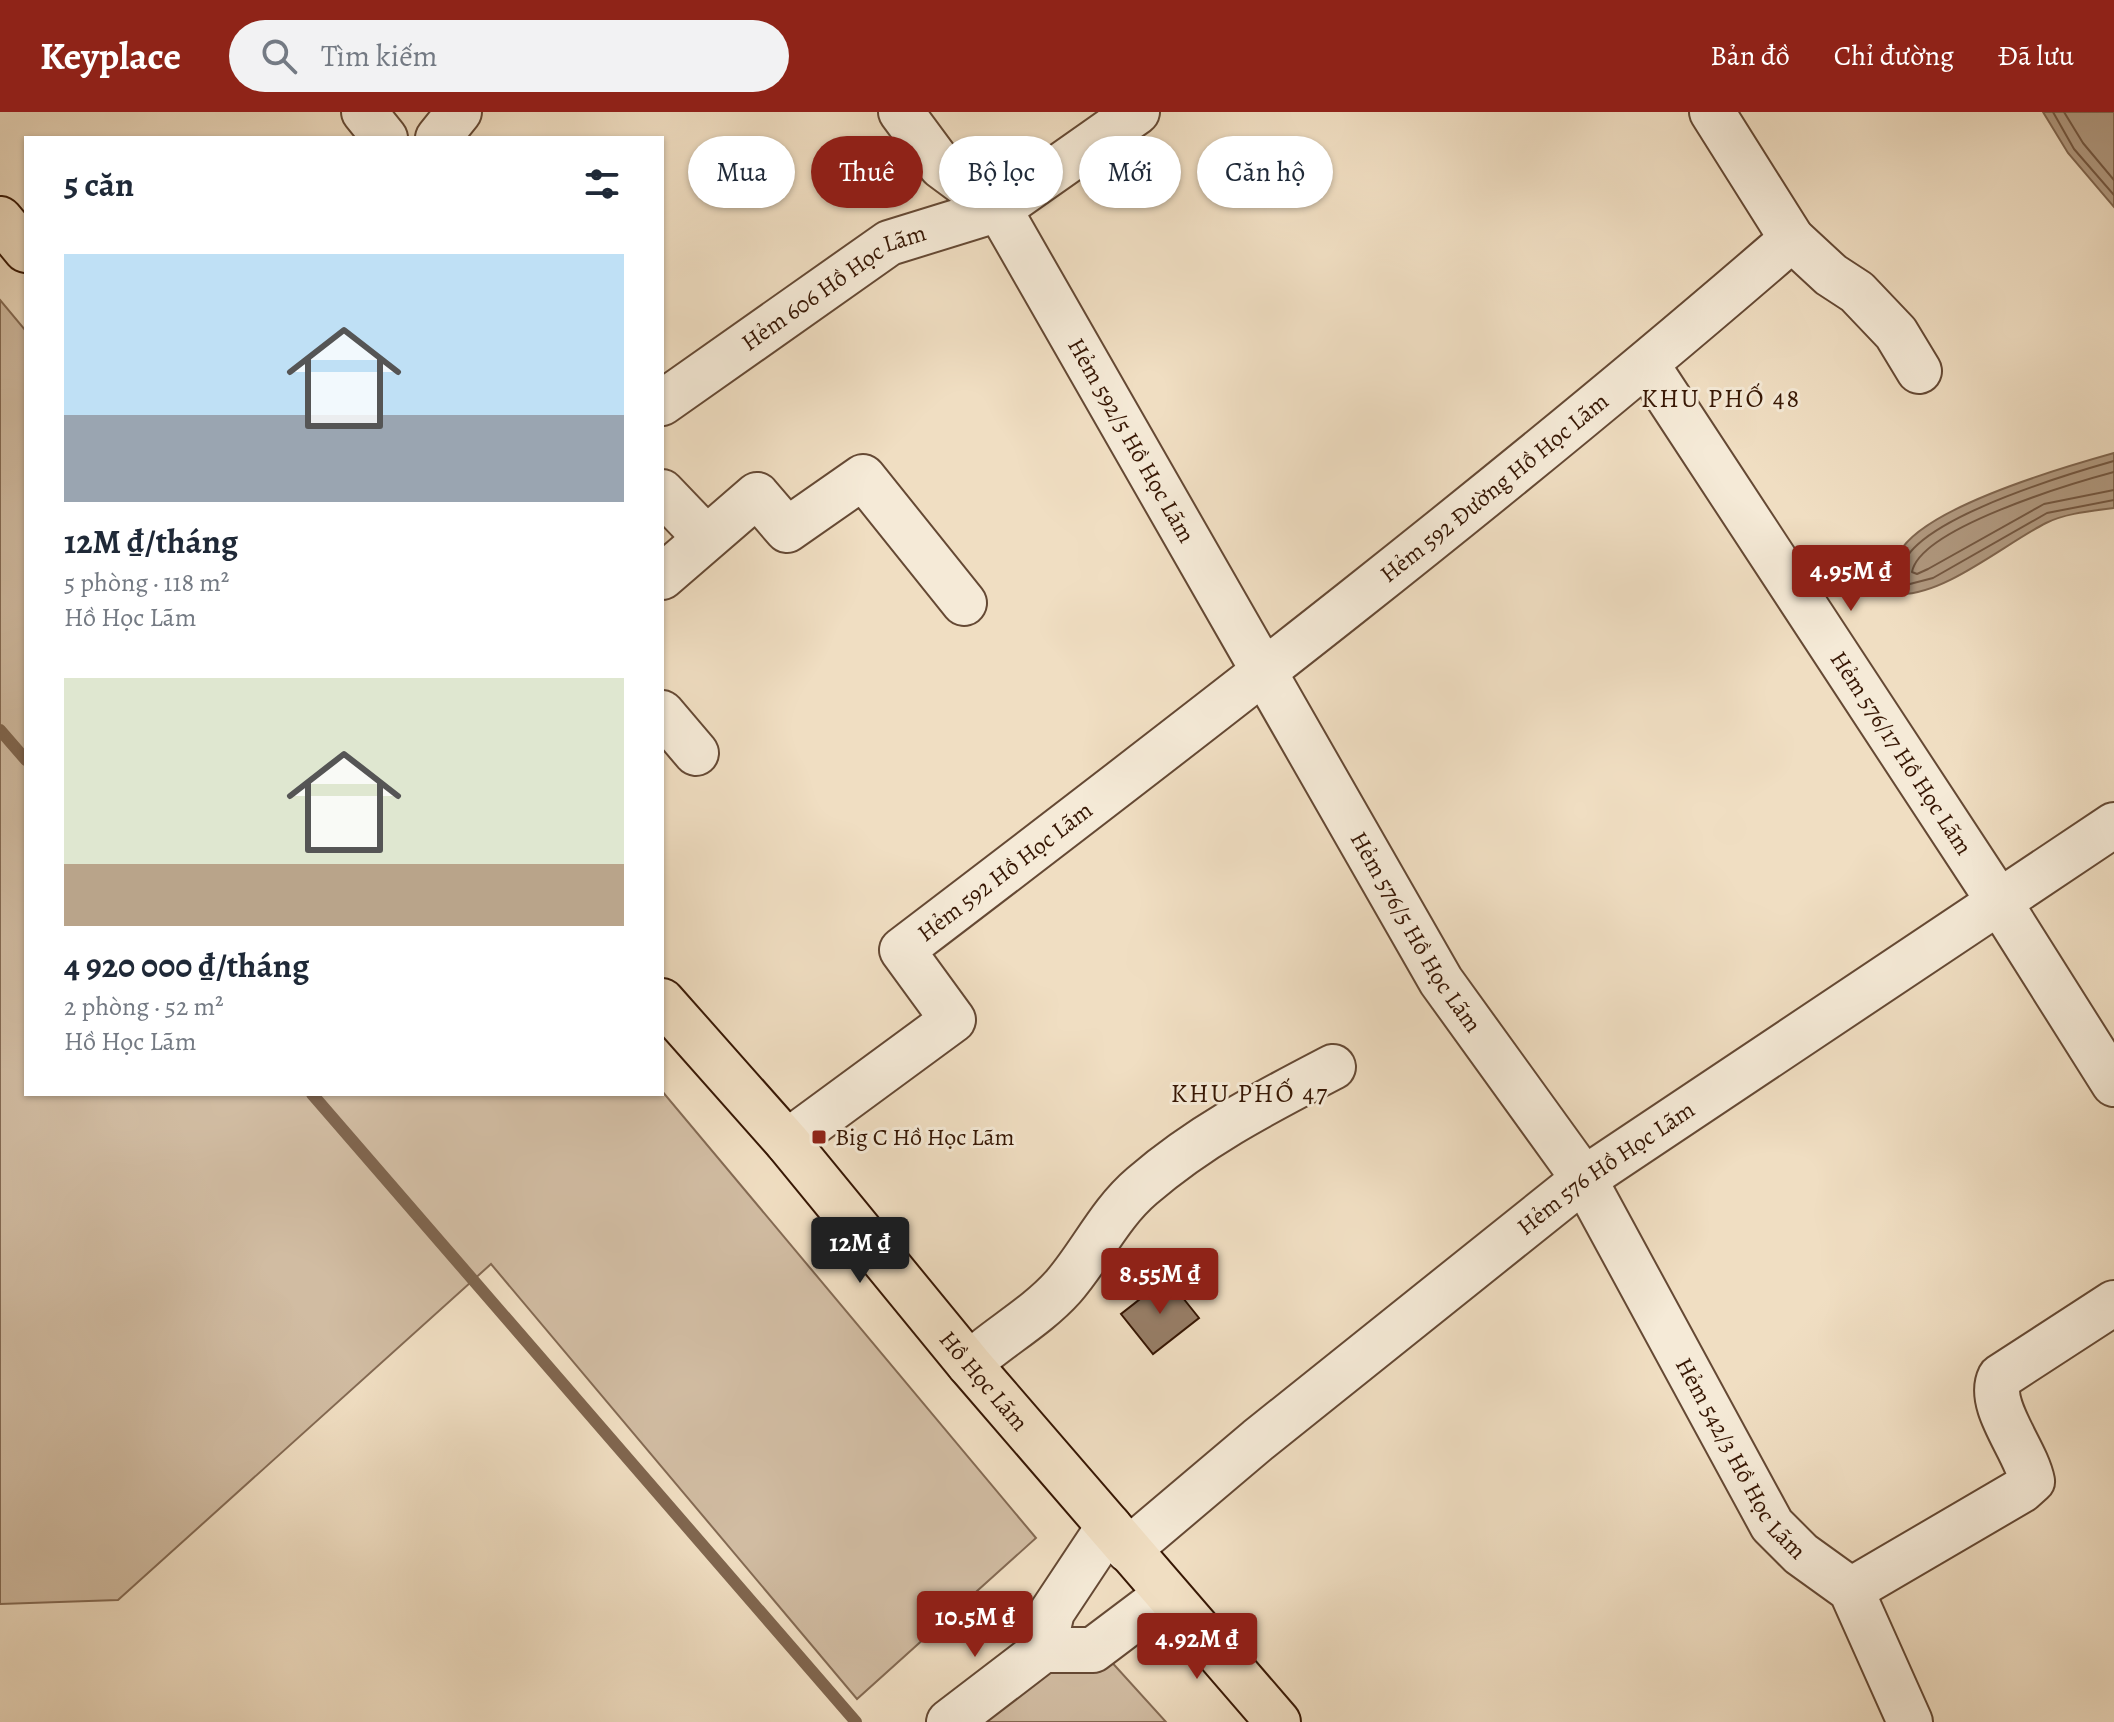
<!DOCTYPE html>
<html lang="vi">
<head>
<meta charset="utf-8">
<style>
  :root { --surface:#fff; --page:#f2f2f3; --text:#1f2937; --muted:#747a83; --accent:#8f2418 }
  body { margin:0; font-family:Alegreya,serif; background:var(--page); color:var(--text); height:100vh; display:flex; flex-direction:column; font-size:30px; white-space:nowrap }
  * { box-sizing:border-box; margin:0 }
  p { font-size:26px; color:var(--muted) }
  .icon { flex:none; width:44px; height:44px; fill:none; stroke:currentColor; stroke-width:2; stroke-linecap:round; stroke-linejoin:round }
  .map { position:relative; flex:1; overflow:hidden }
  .sheet { position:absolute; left:24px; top:24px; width:640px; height:960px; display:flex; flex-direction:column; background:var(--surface); border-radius:0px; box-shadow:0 2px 6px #0004 }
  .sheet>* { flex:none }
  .banner { position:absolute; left:688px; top:24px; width:760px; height:72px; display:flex; gap:16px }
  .price { position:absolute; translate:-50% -68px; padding:0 18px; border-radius:8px; background:var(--accent); color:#fff; font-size:26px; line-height:52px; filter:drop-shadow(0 2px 4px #0008) }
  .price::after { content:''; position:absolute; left:50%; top:48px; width:24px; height:18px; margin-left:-12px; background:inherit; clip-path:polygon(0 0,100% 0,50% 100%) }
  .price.selected { background:#222; color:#fff }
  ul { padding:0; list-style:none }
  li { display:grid; align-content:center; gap:16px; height:424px; padding:0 40px }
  li span { display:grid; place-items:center; height:248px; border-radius:0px; color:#555 }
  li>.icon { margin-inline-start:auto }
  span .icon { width:144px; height:144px; fill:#fffc; stroke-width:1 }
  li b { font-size:34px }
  h2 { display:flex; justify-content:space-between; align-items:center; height:96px; padding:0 40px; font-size:34px }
  .tag { padding:0 28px; border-radius:36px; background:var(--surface); box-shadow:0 2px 6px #0004; font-size:28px; line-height:72px }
  .tag.selected { background:var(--accent); color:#fff }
  header { display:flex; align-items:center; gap:48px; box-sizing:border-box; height:112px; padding:0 40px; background:var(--accent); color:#fff }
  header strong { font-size:38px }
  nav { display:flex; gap:44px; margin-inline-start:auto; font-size:28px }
  .search { width:560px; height:72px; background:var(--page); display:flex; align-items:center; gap:20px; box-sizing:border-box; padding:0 28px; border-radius:44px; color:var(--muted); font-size:30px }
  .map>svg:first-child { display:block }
</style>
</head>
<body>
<header>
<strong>Keyplace</strong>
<div class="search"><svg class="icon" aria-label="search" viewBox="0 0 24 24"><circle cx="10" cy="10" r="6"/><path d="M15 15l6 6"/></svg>Tìm kiếm</div>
<nav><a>Bản đồ</a><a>Chỉ đường</a><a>Đã lưu</a></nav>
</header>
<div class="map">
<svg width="2114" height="1610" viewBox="0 0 2114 1610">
  <rect width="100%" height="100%" fill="#f0dec2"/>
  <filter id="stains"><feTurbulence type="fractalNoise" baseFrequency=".0025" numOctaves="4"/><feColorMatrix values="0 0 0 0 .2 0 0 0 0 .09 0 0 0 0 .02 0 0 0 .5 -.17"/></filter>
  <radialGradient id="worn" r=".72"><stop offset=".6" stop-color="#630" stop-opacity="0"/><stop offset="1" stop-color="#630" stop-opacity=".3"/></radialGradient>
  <g fill="#d1bca2" stroke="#846a53" stroke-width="2">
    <path d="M0,188L26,219V982H662V979L1036,1426L857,1587L491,1152L118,1488L0,1492Z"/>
    <path d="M1051,1546H1108L1166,1610H971Z"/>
  </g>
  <g fill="#b19a81" stroke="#80664f" stroke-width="2">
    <path d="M2043,0H2114V95L2068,41Z"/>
    <path d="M2114,341V396C2092,399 2066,401 2046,411C2006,431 1945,483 1900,482C1894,468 1891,455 1899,441C1924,395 2064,355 2114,341Z"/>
  </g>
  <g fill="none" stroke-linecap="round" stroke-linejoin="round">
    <g stroke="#745842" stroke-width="2">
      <path d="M2053,0L2074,37L2114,83"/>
      <path d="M2064,0L2083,31L2114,68"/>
      <path d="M2114,349C2079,359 1870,418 1906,473L1933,466L2047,401L2114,388"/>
      <path d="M2114,360C2073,371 1920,416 1912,460L1917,462L1928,457L2044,392L2114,378"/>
    </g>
    <g stroke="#80664f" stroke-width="12">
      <path d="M0,618L26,648"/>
      <path d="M312,982L856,1610"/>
    </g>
  </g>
  <path fill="#977e67" stroke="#371704" stroke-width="2" d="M1167,1166L1199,1206L1153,1242L1121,1202Z"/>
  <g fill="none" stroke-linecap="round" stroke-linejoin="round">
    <g stroke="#654934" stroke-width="48">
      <g id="minor">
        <path d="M364,0L385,26"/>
        <path id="s1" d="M901,0L941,54L999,97L1441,869L1584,1067L1772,1413L1801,1442L1851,1478L1910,1610"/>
        <path d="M1712,0L1792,127L1831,163L1857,180L1896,221L1919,259"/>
        <path d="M438,26L459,0"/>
        <path id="s2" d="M1647,253L1998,788L2114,972"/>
        <path id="s3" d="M662,291L889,131L999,97L1137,0"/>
        <path d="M662,380L706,426"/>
        <path d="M662,465L757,383L787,418L863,365L964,491"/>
        <path d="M662,601L696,641"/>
        <path id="s4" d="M787,1030L953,908L902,838C1204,608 1505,376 1792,127"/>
        <path d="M969,1252C999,1225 1036,1205 1063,1175C1091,1143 1109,1102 1142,1074C1201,1023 1264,991 1333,955"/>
        <path id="s5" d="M1128,1438L1258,1328L1584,1067L2114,713"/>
        <path d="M1851,1478L2022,1378L2032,1369C2026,1338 1986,1293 2000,1265L2114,1191"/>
        <path d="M1043,1538L1052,1500L1109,1414"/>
        <path d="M949,1610L1043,1538H1093L1166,1483"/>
      </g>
    </g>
    <g stroke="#371704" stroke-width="48">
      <g id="major">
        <path d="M0,107L26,138"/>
        <path id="s6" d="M662,889L787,1030L969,1252L1278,1610"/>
      </g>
    </g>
    <use href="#minor" stroke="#f5ead7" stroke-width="44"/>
    <use href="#major" stroke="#f0dec2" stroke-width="44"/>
  </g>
  <rect fill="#8f2418" stroke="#f5ead7" stroke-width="3" x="811" y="1017" width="16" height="16" rx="4"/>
  <g text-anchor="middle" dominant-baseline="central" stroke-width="6" stroke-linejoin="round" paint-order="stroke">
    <g font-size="24" fill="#371704" stroke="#f5ead7">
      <text stroke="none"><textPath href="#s3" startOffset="208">Hẻm 606 Hồ Học Lãm</textPath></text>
      <text stroke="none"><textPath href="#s1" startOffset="406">Hẻm 592/5 Hồ Học Lãm</textPath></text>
      <text stroke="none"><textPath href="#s4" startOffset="1044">Hẻm 592 Đường Hồ Học Lãm</textPath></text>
      <text stroke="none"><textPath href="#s2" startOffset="464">Hẻm 576/17 Hồ Học Lãm</textPath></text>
      <text stroke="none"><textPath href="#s4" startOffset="422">Hẻm 592 Hồ Học Lãm</textPath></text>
      <text stroke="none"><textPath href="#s1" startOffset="974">Hẻm 576/5 Hồ Học Lãm</textPath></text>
      <text stroke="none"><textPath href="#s5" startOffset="612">Hẻm 576 Hồ Học Lãm</textPath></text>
      <text stroke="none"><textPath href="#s6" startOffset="498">Hồ Học Lãm</textPath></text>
      <text stroke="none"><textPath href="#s1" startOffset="1594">Hẻm 542/3 Hồ Học Lãm</textPath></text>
    </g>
    <g font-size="24" fill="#371704" stroke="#f5ead7" text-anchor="start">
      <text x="835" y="1025">Big C Hồ Học Lãm</text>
    </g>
    <g font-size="26" letter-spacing="2" fill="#371704" stroke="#f5ead7">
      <text x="1721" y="286">KHU PHỐ 48</text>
      <text x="1250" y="981">KHU PHỐ 47</text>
    </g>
  </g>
  <rect width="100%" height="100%" filter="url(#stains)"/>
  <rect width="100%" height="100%" fill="url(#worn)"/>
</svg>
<b class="price" style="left:1851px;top:501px">4.95M ₫</b>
<b class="price selected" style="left:860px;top:1173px">12M ₫</b>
<b class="price" style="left:1160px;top:1204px">8.55M ₫</b>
<b class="price" style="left:975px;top:1547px">10.5M ₫</b>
<b class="price" style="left:1197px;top:1569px">4.92M ₫</b>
<div class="banner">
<a class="tag">Mua</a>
<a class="tag selected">Thuê</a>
<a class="tag">Bộ lọc</a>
<a class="tag">Mới</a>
<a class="tag">Căn hộ</a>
</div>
<section class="sheet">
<h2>5 căn<svg class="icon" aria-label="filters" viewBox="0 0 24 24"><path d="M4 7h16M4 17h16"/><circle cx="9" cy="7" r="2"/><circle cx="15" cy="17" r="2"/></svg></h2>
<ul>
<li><span style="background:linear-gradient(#bfe0f5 65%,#9aa5b1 0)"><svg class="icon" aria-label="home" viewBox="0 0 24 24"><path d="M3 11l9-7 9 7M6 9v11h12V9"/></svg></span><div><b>12M ₫/tháng</b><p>5 phòng · 118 m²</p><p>Hồ Học Lãm</p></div></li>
<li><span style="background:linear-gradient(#dfe7d0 75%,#b9a48a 0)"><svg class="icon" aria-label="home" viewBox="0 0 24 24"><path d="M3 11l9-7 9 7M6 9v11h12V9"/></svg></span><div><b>4 920 000 ₫/tháng</b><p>2 phòng · 52 m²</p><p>Hồ Học Lãm</p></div></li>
</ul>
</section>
</div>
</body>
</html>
